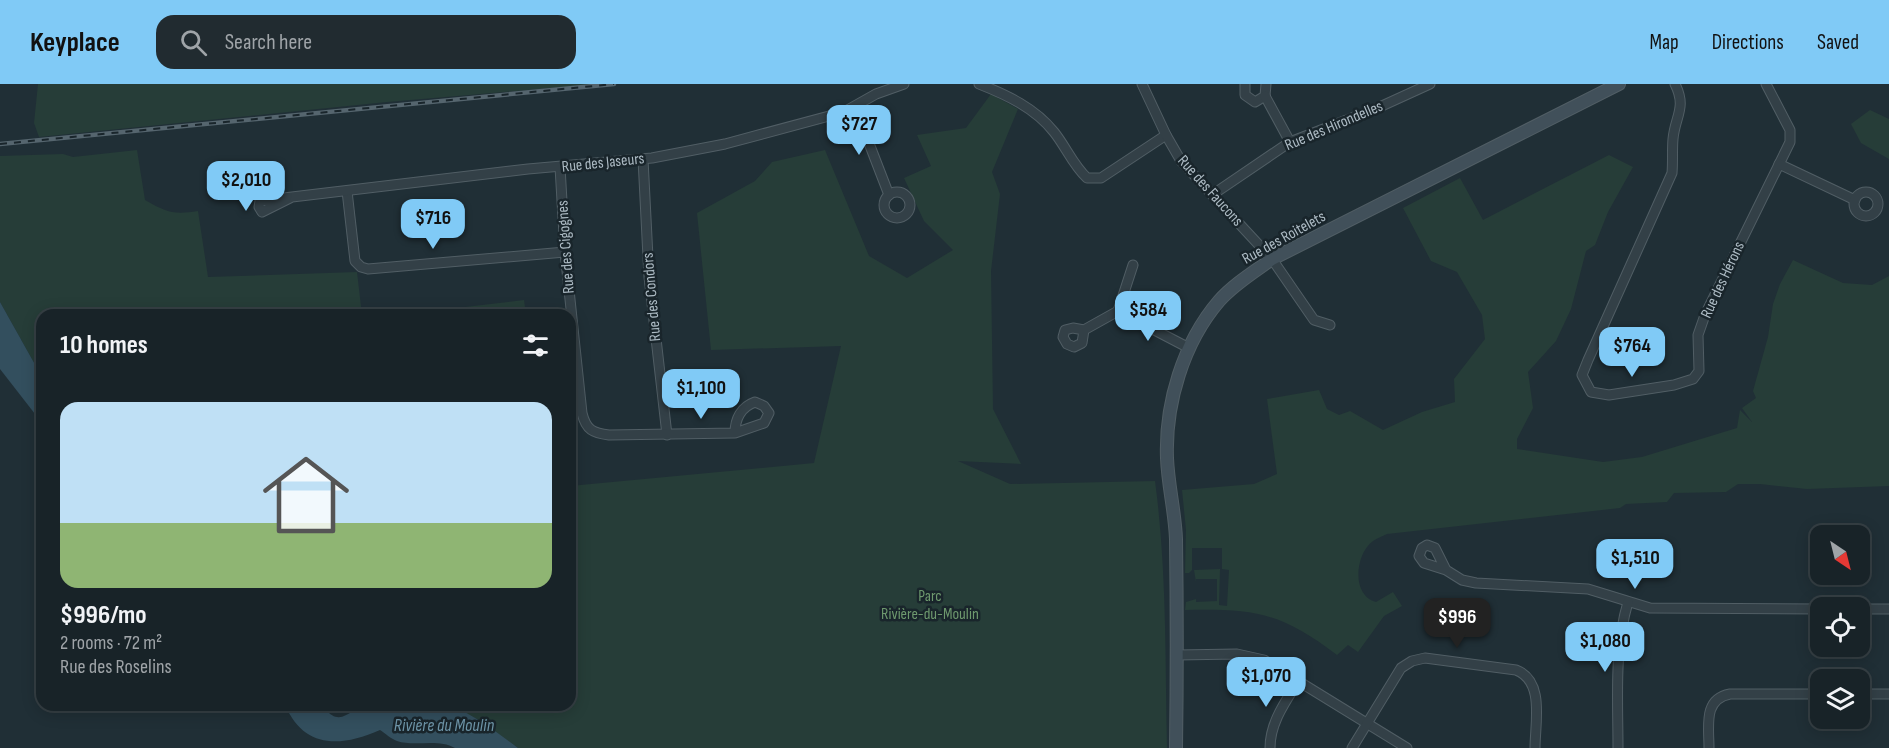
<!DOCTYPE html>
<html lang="en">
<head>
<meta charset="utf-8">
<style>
  :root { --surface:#182328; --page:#212b30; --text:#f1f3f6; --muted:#9fa4a8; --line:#364045; --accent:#80caf6 }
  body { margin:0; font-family:"Sofia Sans Condensed",sans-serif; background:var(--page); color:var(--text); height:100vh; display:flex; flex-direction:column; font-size:22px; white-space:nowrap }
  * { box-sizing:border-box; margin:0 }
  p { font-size:20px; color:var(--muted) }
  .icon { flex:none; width:33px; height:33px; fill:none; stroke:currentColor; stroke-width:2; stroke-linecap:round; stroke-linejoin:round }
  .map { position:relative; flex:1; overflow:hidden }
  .sheet { position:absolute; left:36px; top:225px; width:540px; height:402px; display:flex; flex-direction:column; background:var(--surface); border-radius:18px; box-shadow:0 3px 15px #0003,0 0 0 2px var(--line) }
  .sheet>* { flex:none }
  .needle { width:39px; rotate:145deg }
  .tools { position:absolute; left:1810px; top:441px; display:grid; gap:12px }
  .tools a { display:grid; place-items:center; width:60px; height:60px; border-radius:12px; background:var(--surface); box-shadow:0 3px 15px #0003,0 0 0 2px var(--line); font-size:30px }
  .price { position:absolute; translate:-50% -51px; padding:0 14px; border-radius:12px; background:var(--accent); color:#111; font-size:20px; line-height:39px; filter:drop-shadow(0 2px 3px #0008) }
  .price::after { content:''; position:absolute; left:50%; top:36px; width:18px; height:14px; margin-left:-9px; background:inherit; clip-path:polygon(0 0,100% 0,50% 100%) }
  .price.current { background:#222; color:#fff }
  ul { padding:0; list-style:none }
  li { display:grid; align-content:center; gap:12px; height:318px; padding:0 24px }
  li+li { border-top:2px solid var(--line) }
  li span { display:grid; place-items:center; height:186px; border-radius:18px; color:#555 }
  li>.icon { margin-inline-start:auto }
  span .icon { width:108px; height:108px; fill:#fffc; stroke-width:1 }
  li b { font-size:26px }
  h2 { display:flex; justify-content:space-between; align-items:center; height:72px; padding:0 24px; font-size:26px }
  header { display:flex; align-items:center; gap:36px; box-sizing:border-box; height:84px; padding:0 30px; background:var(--accent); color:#111 }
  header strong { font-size:28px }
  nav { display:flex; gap:33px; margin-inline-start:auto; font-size:21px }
  .search { width:420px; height:54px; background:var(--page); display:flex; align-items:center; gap:15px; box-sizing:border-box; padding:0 21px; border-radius:18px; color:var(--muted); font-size:22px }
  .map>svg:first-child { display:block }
</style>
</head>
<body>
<header>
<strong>Keyplace</strong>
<div class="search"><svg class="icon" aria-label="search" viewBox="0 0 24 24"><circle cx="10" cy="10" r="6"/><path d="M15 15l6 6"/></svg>Search here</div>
<nav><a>Map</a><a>Directions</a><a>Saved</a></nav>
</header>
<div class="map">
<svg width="1889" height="664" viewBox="0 0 1889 664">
  <rect width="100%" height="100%" fill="#202f36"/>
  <g fill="#263d38">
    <path d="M38,0H599L387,18L39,53L34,39Z"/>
    <path d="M991,10L1018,25L992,88L1000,110L991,187L993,325L1021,380L958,377L1010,400L1155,397C1167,486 1165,575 1167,664H518L482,638L450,621H570V402L814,379L841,262L711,266L697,129L755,97L772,78L825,66L869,172L907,194L953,166L924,137L904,94L931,82L917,51L966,44Z"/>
    <path d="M1870,26L1889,35V75L1861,59L1851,40Z"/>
    <path d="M137,66L145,116C166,128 173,131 198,127L208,193L357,188L362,231H42V293L0,218V72L63,70L73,73Z"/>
    <path d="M1609,71L1633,83L1608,128L1595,161L1586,167L1571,225L1556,257L1528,288L1533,324L1517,355V365L1603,378L1642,373L1737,344L1740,326L1752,338L1742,324L1756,314L1753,307L1768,253L1773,220L1780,200L1793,176L1843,199L1872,201L1889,192V402L1807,405L1760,400H1738L1726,408L1674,409L1667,418L1626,420L1620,424L1387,450C1383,452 1377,454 1373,457C1355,470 1351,512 1376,518L1393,508L1402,522L1384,532L1358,568L1348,561L1337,571C1280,528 1256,525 1185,526L1186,518L1196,515V518L1217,517V495H1196V498L1194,486L1220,485L1219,521L1227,522L1229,486L1222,485V464H1192V486L1189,489H1185L1186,446L1182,406L1254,400L1277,390L1267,315L1319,306L1327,325L1339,331L1350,327L1383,346L1422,328L1455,318L1454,295L1485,255L1482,231L1457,188L1431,177L1403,124L1460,94L1483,136Z"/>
    <path d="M524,216L526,231H397Z"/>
  </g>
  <g fill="#334f5e">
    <path d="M0,218L42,293V339L0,285Z"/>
    <path d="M285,621H325V625C342,645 351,622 369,621C384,620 441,618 452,622C476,632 498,649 518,664H455C438,654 415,663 397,657C391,655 385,649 380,646C339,664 304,664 285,621Z"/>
  </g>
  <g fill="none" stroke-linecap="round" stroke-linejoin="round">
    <g stroke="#515e65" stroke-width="11">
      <g id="street">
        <path d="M979,0C1007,11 1035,24 1054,48C1066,63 1073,81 1087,94H1101L1166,51"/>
        <path d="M1142,0L1166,51L1181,77L1272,175L1314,236L1330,241"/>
        <path d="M1245,0V11L1255,18L1265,12L1266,0"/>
        <path d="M1675,0C1687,24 1675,32 1673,55C1672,66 1673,78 1672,89L1588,276L1582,291L1591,308L1609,311L1674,301L1693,295L1699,287L1698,251L1705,231L1790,58V46L1766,0"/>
        <path d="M1265,12L1290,58"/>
        <path d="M855,23L889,111"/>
        <path d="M643,75L649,193L667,351"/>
        <path d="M1779,80L1855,116"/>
        <path d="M560,83L565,168L582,329C586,346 593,349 609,351L735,349L764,339L769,329L764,322L755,318C741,323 735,335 735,349"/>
        <path d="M347,107L355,177L361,183L368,185L565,168"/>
        <circle cx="1866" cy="120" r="12"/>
        <circle cx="897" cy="121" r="13"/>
        <path d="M1212,111L1290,58L1373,26L1430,0"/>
        <path d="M292,113L262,128L259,123L260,117L292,113L528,85L652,74L725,60L844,28L876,10L904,0"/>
        <path d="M1118,227L1189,264"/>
        <path d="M1084,246L1082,259L1074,263L1067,260L1063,253L1065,246L1073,244L1084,246L1118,227L1133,181"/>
        <path d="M1446,486L1435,464L1427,461L1422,464L1419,472L1424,479L1446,486L1462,496L1476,499L1588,505L1650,524L1821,525"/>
        <path d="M1860,525H1889"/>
        <path d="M1177,571L1237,570L1264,576L1407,664"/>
        <path d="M1860,610H1889"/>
        <path d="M1270,664C1270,638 1286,617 1299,596"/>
        <path d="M1352,664L1401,584L1412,577L1425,574L1516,586C1545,597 1535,639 1535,664"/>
        <path d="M1618,664C1618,616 1614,565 1628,518"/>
        <path d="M1709,664C1709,642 1703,615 1730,610H1821"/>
      </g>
    </g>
    <g stroke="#515e65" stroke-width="14">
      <path id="secondary" d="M1176,664C1177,594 1177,525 1176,455C1175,428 1168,401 1167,374C1165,320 1183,259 1219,217C1234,200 1254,188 1272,175L1619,0"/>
    </g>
    <use href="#street" stroke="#334047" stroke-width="9"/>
    <use href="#secondary" stroke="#41505a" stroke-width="12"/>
    <g stroke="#55656e" stroke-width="4.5">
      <path id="rail" d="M0,60L614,0"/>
    </g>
    <use href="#rail" stroke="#19252b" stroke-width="2" stroke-dasharray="7" stroke-linecap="butt"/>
  </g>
  <g text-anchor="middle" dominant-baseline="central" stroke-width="5" stroke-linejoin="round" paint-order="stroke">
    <g font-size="16" fill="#adbbc4" stroke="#19252b">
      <text transform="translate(1334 42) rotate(-23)">Rue des Hirondelles</text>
      <text transform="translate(603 79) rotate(-6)">Rue des Jaseurs</text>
      <text transform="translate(1210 107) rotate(48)">Rue des Faucons</text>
      <text transform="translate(1284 154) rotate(-29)">Rue des Roitelets</text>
      <text transform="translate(566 163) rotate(-94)">Rue des Cigognes</text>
      <text transform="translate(1723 196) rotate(-65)">Rue des Hérons</text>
      <text transform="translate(652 213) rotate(-95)">Rue des Condors</text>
    </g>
    <g font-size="16" fill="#6e996e" stroke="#19252b">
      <text x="930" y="512">Parc<tspan x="930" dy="18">Rivière-du-Moulin</tspan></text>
    </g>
    <g font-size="18" font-style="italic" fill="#6e95a8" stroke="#19252b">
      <text x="444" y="641">Rivière du Moulin</text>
    </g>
  </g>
</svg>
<div class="tools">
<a><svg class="needle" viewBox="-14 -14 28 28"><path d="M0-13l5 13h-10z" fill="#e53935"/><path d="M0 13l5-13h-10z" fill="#9fa4a8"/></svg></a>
<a><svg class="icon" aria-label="locate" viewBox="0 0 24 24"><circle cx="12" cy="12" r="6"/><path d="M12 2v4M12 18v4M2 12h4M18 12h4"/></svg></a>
<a><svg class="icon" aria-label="layers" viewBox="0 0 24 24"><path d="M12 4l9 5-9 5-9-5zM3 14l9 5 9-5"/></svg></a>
</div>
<b class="price" style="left:859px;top:72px">$727</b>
<b class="price" style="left:246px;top:128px">$2,010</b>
<b class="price" style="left:433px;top:166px">$716</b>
<b class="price" style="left:1148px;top:258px">$584</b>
<b class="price" style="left:1632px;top:294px">$764</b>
<b class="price" style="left:701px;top:336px">$1,100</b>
<b class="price" style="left:1635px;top:506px">$1,510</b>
<b class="price current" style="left:1457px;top:565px">$996</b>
<b class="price" style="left:1605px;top:589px">$1,080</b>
<b class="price" style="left:1266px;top:624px">$1,070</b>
<section class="sheet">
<h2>10 homes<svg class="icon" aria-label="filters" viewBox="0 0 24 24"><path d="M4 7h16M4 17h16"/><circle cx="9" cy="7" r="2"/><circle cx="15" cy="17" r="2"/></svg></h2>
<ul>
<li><span style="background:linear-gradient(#bfe0f5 65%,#8fb573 0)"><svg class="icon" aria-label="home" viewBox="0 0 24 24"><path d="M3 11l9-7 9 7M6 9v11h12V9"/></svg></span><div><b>$996/mo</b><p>2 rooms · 72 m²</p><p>Rue des Roselins</p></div></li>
</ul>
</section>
</div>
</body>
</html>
